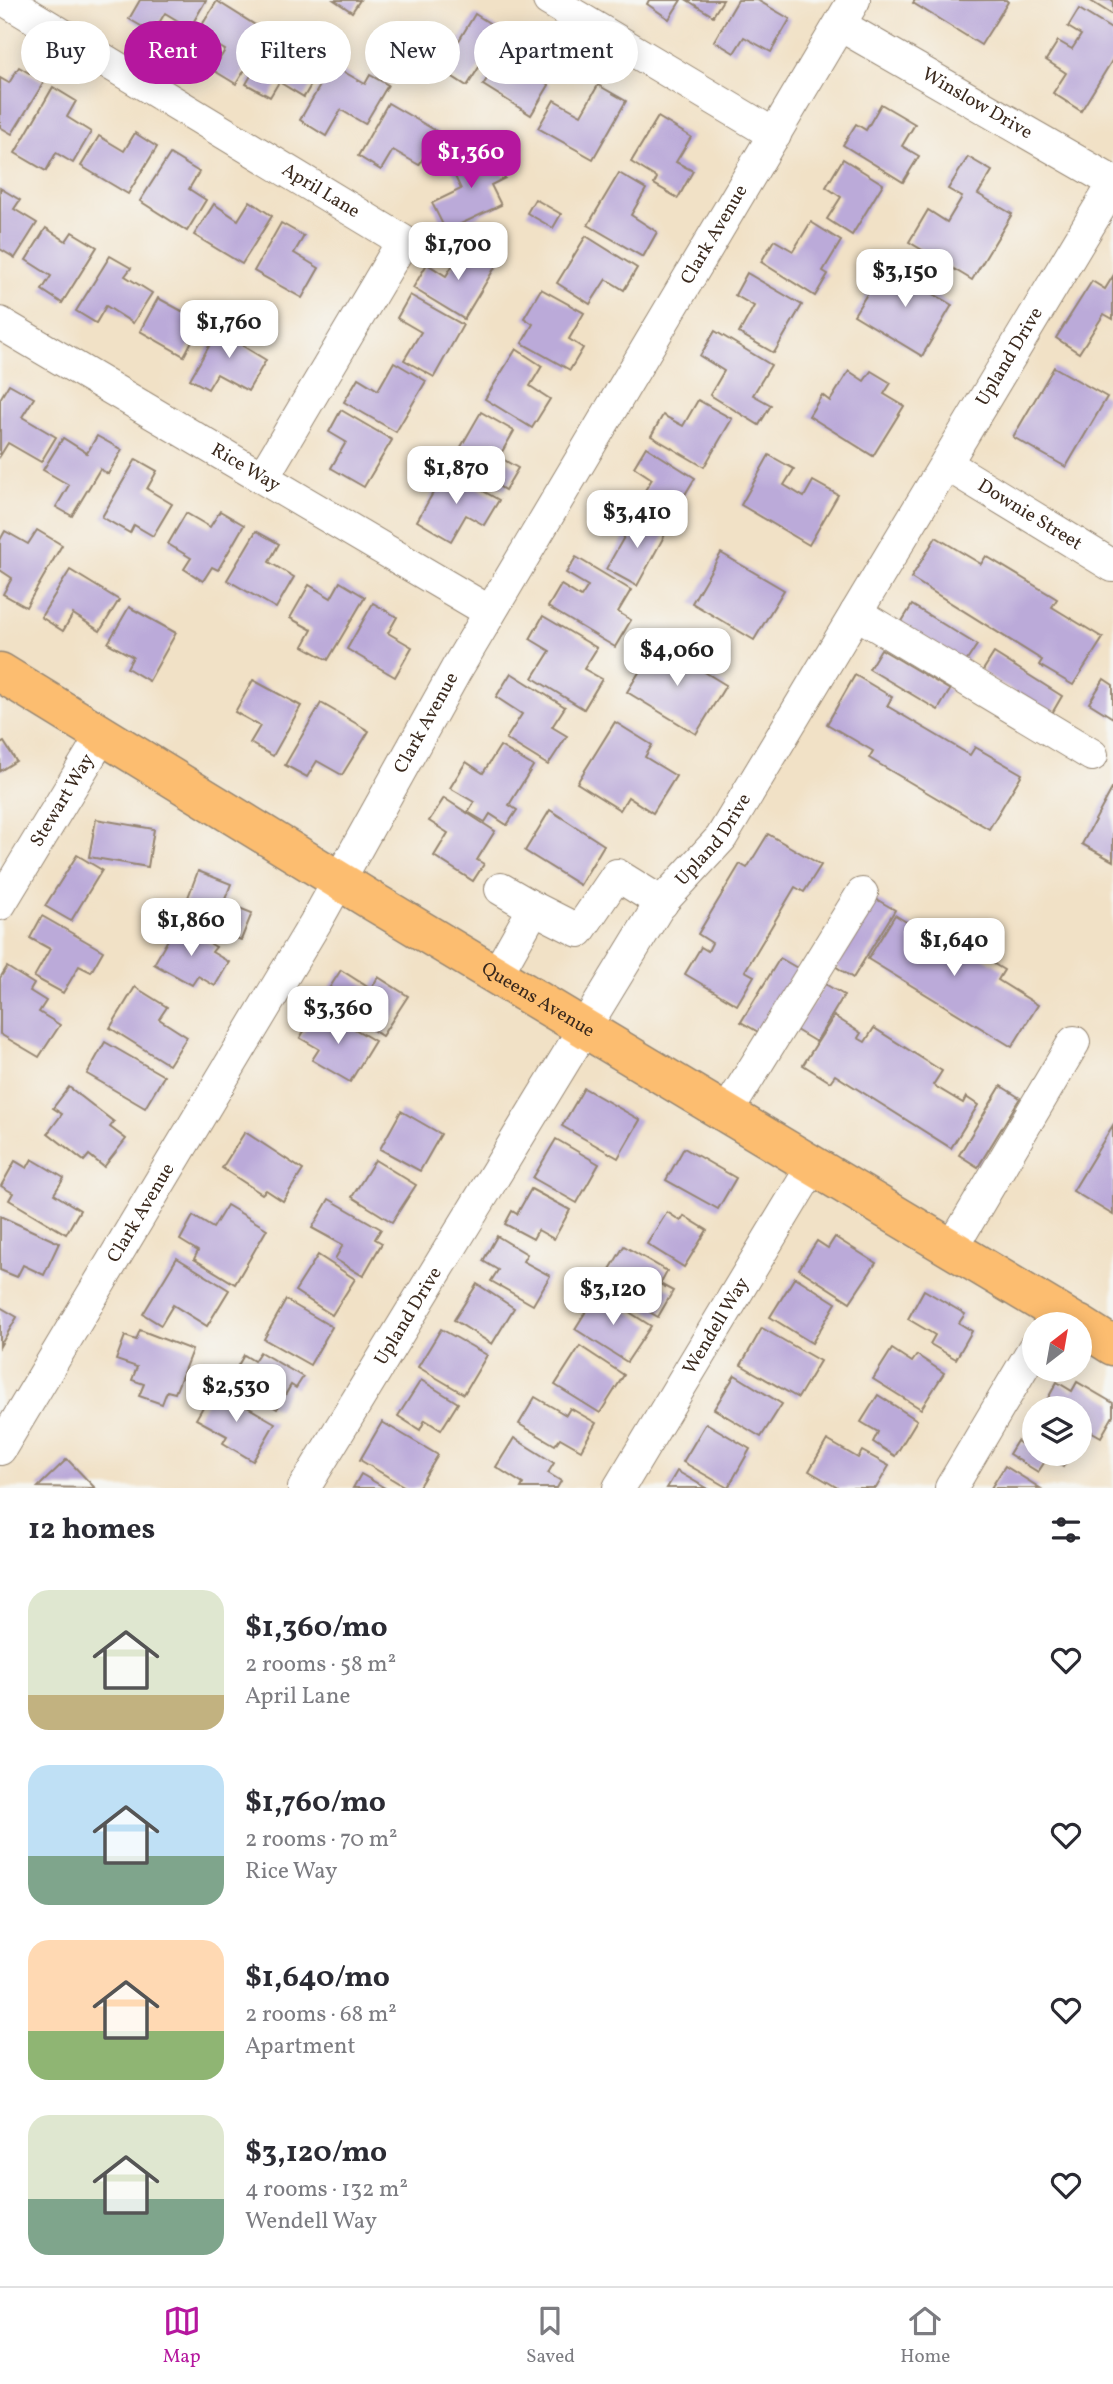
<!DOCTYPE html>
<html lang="en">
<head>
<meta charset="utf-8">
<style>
  :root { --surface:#fff; --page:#f7f7f7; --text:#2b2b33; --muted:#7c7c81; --line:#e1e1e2; --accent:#b5179e }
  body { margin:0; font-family:Vollkorn,serif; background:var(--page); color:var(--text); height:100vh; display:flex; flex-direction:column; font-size:26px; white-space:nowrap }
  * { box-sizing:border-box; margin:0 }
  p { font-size:23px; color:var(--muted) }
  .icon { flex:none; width:38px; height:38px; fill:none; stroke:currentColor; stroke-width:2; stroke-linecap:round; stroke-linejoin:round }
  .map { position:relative; height:1488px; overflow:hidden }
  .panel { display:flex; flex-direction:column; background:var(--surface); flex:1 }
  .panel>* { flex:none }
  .top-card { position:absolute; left:21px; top:21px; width:700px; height:63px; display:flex; gap:14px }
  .needle { width:46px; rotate:31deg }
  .fabs { position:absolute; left:1022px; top:1312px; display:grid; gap:14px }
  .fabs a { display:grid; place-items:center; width:70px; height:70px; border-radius:50%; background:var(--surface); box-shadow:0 4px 18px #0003; font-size:35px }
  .price { position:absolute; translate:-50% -60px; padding:0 16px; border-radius:14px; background:#fff; color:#222; font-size:23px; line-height:46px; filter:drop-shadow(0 2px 4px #0008) }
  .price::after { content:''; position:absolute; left:50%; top:42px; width:21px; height:16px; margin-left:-10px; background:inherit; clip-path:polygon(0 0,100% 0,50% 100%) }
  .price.selected { background:var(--accent); color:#fff }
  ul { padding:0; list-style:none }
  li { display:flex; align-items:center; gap:21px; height:175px; padding:0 28px }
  li span { display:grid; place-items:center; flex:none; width:196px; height:140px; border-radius:21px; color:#555 }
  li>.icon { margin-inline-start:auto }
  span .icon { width:84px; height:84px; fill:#fffc; stroke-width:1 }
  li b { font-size:30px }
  h2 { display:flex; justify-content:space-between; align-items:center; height:84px; padding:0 28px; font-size:30px }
  .tag { padding:0 24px; border-radius:32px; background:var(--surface); box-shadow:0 4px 18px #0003; font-size:24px; line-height:63px }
  .tag.selected { background:var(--accent); color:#fff }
  .dock { display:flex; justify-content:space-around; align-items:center; height:98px; border-top:2px solid var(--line); background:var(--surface); font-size:19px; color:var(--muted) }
  .dock a { display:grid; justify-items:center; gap:4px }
  .dock .selected { color:var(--accent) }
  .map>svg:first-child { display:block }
</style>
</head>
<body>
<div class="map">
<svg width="1113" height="1488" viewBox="0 0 1113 1488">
  <rect width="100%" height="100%" fill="#f6f6f2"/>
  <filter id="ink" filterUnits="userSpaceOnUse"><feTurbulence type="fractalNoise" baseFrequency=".0143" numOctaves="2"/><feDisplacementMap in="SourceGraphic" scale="14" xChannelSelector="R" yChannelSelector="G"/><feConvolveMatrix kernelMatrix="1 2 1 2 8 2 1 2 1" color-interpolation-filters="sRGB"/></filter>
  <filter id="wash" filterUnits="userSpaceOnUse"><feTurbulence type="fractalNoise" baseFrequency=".00686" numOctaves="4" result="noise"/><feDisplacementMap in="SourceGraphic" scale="28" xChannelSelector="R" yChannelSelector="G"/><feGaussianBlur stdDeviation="1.57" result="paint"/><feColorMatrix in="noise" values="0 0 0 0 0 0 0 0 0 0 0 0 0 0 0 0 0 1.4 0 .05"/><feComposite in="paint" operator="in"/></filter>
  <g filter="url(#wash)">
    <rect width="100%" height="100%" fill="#f1e1c6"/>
    <g id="blocks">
      <g fill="#bbaad9">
        <path d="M140,0H206L190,28L165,13L153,33L129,19Z"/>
        <path d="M334,0H360L352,12Z"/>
        <path d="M649,0H681L669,19L647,4Z"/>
        <path d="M687,0H723L713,16Z"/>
        <path d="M738,0H757L790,19L771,52L744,37L734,53L714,41Z"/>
        <path d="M915,0H1006L1008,2L981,45L913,3Z"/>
        <path d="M1089,0H1113V15Z"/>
        <path d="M217,1L268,33L236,84L213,70L225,50L197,33Z"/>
        <path d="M1079,9L1113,30V59L1081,111L1053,93L1066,73L1046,60L1058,41L1072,49L1081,35L1068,27Z"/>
        <path d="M475,14L502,31L467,86L417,54L434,27L458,42Z"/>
        <path d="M508,34L533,49L522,68L549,85L531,115L483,85L497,63L492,59Z"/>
        <path d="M274,36L323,64L304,97L279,82L270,97L246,84Z"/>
        <path d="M332,65L365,84L370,75L388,85L365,124L341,110L326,136L300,120Z"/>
        <path d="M19,67L44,82L12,134L0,127V78L9,83Z"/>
        <path d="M598,85L626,101L593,159L538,128L554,100L581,115Z"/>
        <path d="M53,87L76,101L67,117L91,132L73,163L56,153L46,171L15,153Z"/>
        <path d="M388,103L438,132L419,165L393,150L381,170L358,156Z"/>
        <path d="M881,104L915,124L902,146L919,156L903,182L843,145L856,124L866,130Z"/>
        <path d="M658,117L691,137L676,162L693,171L678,198L654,184L657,178L631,162Z"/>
        <path d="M135,133L157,147L128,194L81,166L99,136L124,151Z"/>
        <path d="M491,148L505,178L491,185L501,205L446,231L432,203L461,189L450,166Z"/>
        <path d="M170,154L199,172L189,189L206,200L187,231L140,201Z"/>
        <path d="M968,157L992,171L978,194L1012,214L972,280L909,242L928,210L947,222L962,197L948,189Z"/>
        <path d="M843,159L883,184L852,235L827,219L841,197L826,187Z"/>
        <path d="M619,173L646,189L631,215L657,232L643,257L588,225Z"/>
        <path d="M0,188L20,200L14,209L37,223L15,258L0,249Z"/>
        <path d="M535,199L561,214L553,228L527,213Z"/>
        <path d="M250,201L272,216L242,264L194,235L214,204L238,220Z"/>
        <path d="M811,222L841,241L823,271L828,274L815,296L761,262L774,240L793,251Z"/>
        <path d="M281,223L304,236L294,253L319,268L302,298L254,271Z"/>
        <path d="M46,228L66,241L72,232L97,247L62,303L42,290L51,276L26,260Z"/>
        <path d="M586,236L637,268L624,290L606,279L590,304L557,283Z"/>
        <path d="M463,248L479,257L484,249L500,259L464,319L413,288L427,264L446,276Z"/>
        <path d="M110,256L131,268L125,276L152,293L133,323L106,306L96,323L76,311Z"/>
        <path d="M885,265L912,281L919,270L939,282L932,293L952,305L922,356L854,315Z"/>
        <path d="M747,273L802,305L774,353L739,333L754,306L735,295Z"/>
        <path d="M1113,276V319L1104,314L1079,353L1056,338L1092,281L1105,289Z"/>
        <path d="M541,289L584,313L569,339L583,348L570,370L522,343L533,324L524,318Z"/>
        <path d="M410,295L463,325L434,377L404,360L421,332L397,318Z"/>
        <path d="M158,298L202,322L184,356L140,331Z"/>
        <path d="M223,322L248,337L243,346L266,360L248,391L217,374L208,389L190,379Z"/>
        <path d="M715,331L771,365L753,395L771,405L759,425L710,395L724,371L700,356Z"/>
        <path d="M516,349L542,366L530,386L550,399L532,428L485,399Z"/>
        <path d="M394,362L426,381L396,432L344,402L358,378L378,390Z"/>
        <path d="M1054,367L1107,397L1066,467L1013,437Z"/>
        <path d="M849,371L864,381L871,371L891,383L884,394L904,406L873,456L809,416L822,395L830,401Z"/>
        <path d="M9,384L34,398L22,417L56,437L41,462L8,443L0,456V399Z"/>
        <path d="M698,400L732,419L704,467L651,436L663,415L683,426Z"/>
        <path d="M341,410L392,440L364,487L331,468L346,442L329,432Z"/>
        <path d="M481,412L514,431L499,457L518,468L505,490L454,459Z"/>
        <path d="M97,436L122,450L108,474L100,469L72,516L56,507L69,485L43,470L63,438L87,453Z"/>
        <path d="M646,447L695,478L667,524L636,505L652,479L634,467Z"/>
        <path d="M769,455L794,469L784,485L804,497L813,481L838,495L809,545L741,505Z"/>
        <path d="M136,459L157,471L147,489L172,504L153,536L134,525L130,533L102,517Z"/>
        <path d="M446,470L499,500L484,525L466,515L451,541L417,521Z"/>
        <path d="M220,511L244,525L218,570L212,567L203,581L184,569L191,558L168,544L186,513L210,527Z"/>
        <path d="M637,514L667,531L637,586L606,569Z"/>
        <path d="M37,530L62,545L26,607L3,594L12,578L0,570V540L5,531L28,544Z"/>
        <path d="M256,531L279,544L269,562L294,577L276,608L227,580Z"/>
        <path d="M936,537L981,564L986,556L1057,599L1052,607L1103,638L1073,685L1039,665L1042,660L911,578Z"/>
        <path d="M721,553L784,590L754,640L692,603Z"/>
        <path d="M576,557L631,590L618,612L631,620L615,647L548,607L561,585L581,597L588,586L566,573Z"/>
        <path d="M70,570L119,600L100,631L73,614L63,631L41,617Z"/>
        <path d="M340,582L365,597L328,660L303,646L312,630L290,618L309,585L331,598Z"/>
        <path d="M373,603L397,617L388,633L412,647L395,677L347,649Z"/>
        <path d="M912,605L977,645L966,662L901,623Z"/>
        <path d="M129,607L176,633L149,681L127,668L133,657L108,643Z"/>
        <path d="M543,616L597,648L584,669L602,679L584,709L533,678L550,651L530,639Z"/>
        <path d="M657,643L726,685L696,734L627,692Z"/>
        <path d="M881,649L950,690L938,710L869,669Z"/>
        <path d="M994,653L1062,696L1051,715L982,672Z"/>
        <path d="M511,673L565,707L552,727L567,736L548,765L506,739L522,714L496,697Z"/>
        <path d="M855,675L892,697L887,706L970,755L975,747L1022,774L989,829L869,758L873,751L827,724Z"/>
        <path d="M1104,679L1113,685V718L1089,703Z"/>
        <path d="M253,680L301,706L273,756L250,743L260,726L235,712Z"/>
        <path d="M321,703L369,731L342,775L317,761L307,777L285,765Z"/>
        <path d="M615,722L652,745L645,757L676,776L653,813L628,797L620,810L577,783Z"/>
        <path d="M4,742L16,761L0,771V744Z"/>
        <path d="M500,746L533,766L509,805L517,810L507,825L490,814L485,822L468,812L474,802L450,788L466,762L483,773Z"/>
        <path d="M1113,787V861L1082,844Z"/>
        <path d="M444,798L495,831L477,860L484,864L473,881L434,856L448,833L429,821Z"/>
        <path d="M550,810L604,845L580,885L525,851Z"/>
        <path d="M96,819L154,829L148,867L89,857Z"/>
        <path d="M768,834L821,865L804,892L795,887L745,971L754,976L737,1005L685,974L701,947L708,951L712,943L698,934L740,864L747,868Z"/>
        <path d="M77,855L102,870L71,921L45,906Z"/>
        <path d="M198,871L231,884L224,902L252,913L241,940L181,916Z"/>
        <path d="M876,899L895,910L853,978L835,966Z"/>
        <path d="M895,915L926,934L930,926L1004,970L998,980L1038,1005L1012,1047L868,959Z"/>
        <path d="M42,916L103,951L91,972L79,966L63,993L34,977L50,949L30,938Z"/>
        <path d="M177,924L216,947L212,952L229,962L215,986L198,976L192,985L154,964Z"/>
        <path d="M780,958L799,969L760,1033L741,1022Z"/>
        <path d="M7,967L34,984L30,991L46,1001L39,1012L60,1025L39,1057L0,1034V978Z"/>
        <path d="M341,970L371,989L378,977L408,996L382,1036L323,998Z"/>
        <path d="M825,984L844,995L816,1042L796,1030Z"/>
        <path d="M135,987L167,1007L159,1019L187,1037L169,1065L110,1028Z"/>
        <path d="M314,1014L332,1025L336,1018L375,1041L350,1082L312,1060L319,1049L300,1038Z"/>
        <path d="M834,1016L861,1033L858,1038L865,1042L874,1028L942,1071L933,1085L963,1103L966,1097L978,1105L951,1148L835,1075L830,1082L803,1065Z"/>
        <path d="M105,1042L164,1076L145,1108L87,1074Z"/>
        <path d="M1001,1086L1020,1098L978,1167L959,1155Z"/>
        <path d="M69,1087L114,1122L110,1127L126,1139L104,1167L89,1155L84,1161L48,1133L62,1114L53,1108Z"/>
        <path d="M584,1088L640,1120L618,1158L562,1126Z"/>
        <path d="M401,1111L441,1134L420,1171L380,1149Z"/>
        <path d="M1113,1125V1215L1073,1191Z"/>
        <path d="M245,1132L303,1170L283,1201L266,1190L262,1194L222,1168Z"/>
        <path d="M556,1139L599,1164L577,1203L533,1178Z"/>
        <path d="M684,1148L736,1178L718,1209L666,1180Z"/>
        <path d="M32,1159L64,1178L54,1194L80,1210L66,1234L9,1200L13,1193L1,1186L15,1161L27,1168Z"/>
        <path d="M375,1160L416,1185L392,1222L352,1197Z"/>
        <path d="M531,1189L570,1210L554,1239L538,1230L533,1239L505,1224L512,1211L517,1214Z"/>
        <path d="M329,1199L381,1229L375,1239L382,1243L363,1276L335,1259L343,1245L312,1228Z"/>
        <path d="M227,1205L267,1229L235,1284L194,1259L198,1251L180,1240L193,1216L213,1228Z"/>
        <path d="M667,1212L681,1221L684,1216L707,1230L684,1267L647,1244Z"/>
        <path d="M0,1216L59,1243L44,1275L23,1265L17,1277L0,1270Z"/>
        <path d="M497,1236L527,1254L523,1261L550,1276L533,1305L491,1281L498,1270L483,1261Z"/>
        <path d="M835,1237L876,1263L850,1302L799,1269L817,1241L828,1248Z"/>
        <path d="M624,1246L667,1271L660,1284L673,1291L658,1317L634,1303L638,1295L606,1276Z"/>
        <path d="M318,1255L355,1279L332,1315L295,1291Z"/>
        <path d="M177,1258L229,1290L207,1326L173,1305L161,1325L143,1314Z"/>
        <path d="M795,1277L836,1303L812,1343L770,1317Z"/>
        <path d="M477,1284L514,1308L492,1344L454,1320Z"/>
        <path d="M924,1290L965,1314L959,1323L972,1331L956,1359L930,1344L935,1335L908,1319Z"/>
        <path d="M598,1292L651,1326L627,1362L575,1329Z"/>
        <path d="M286,1300L332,1327L310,1365L264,1339Z"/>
        <path d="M0,1307L17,1317L0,1346Z"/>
        <path d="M762,1328L820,1361L798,1398L741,1365Z"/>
        <path d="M441,1329L487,1355L464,1394L418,1367Z"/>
        <path d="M140,1330L192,1350L175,1393L167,1391L162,1404L139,1396L144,1384L132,1380L137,1367L116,1360L125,1336L136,1340Z"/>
        <path d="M580,1346L624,1375L600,1413L555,1385Z"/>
        <path d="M892,1349L912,1362L917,1355L944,1373L921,1409L873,1379Z"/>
        <path d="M260,1352L303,1377L296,1388L291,1385L277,1409L229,1381L244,1355L254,1361Z"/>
        <path d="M735,1375L782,1404L761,1437L714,1409Z"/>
        <path d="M421,1380L458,1403L441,1430L425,1420L420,1430L398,1416Z"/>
        <path d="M1057,1382L1072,1391L1077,1382L1113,1403V1416L1101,1437L1080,1425V1409H1042Z"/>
        <path d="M214,1388L275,1423L253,1461L223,1443L227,1436L196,1419Z"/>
        <path d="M878,1395L917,1420L895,1456L873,1442L878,1432L861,1422Z"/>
        <path d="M535,1397L566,1415L570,1408L596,1423L581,1450L560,1438L555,1445L519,1424Z"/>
        <path d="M382,1422L438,1455L418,1488H407L360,1460Z"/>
        <path d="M706,1423L750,1449L728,1488L683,1462Z"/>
        <path d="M1034,1429V1454H1071L1063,1467L1048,1457L1038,1472L1009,1454L1017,1441L1023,1445Z"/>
        <path d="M514,1438L554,1463L548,1473L561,1481L557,1488H521L523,1484L496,1467Z"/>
        <path d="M827,1440L858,1458L862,1451L889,1466L876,1488H838L809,1471Z"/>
        <path d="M67,1459L95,1488L38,1487Z"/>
        <path d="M1005,1466L1040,1488H991Z"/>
        <path d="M677,1471L706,1488H667Z"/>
        <path d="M361,1474L385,1488H353Z"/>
      </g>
    </g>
  </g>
  <g filter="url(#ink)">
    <use href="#blocks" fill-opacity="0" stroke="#968672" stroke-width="2"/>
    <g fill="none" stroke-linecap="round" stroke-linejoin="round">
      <g stroke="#968672" stroke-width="34">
        <g id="minor">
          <path id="s1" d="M5,0L403,241L263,477"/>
          <path d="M549,0L775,135"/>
          <path id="s2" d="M840,25L1113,182"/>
          <path id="s3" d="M0,323L490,612"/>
          <path id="s4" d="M946,464L1113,566"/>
          <path d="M856,613L1092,755"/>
          <path d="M501,889L534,908"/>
          <path id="s5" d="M0,904L103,734"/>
          <path d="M497,974L534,908L579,931L617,875L662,903"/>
          <path d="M727,1112L862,894"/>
          <path d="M952,1248L1074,1042"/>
          <path id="s6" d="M0,1449L317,920L456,670L854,0"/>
          <path id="s7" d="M304,1488L660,904L721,838L1113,185"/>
          <path id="s8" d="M619,1488L814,1164"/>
          <path d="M951,1488L1034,1348"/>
        </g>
      </g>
      <g stroke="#968672" stroke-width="41">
        <g id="major">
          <path id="s9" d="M0,672L374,902L1079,1325"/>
          <path d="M1080,1325L1113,1346"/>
        </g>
      </g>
      <use href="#minor" stroke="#fff" stroke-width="32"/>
      <use href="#major" stroke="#fcbd6f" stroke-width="38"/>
    </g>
  </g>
  <g text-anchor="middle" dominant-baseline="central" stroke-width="5" stroke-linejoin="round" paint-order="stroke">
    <g font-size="19" fill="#3b2a1e" stroke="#f6f6f2">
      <text stroke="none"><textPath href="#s2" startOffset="158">Winslow Drive</textPath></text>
      <text stroke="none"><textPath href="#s1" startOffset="369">April Lane</textPath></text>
      <text stroke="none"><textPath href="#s6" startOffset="1409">Clark Avenue</textPath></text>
      <text stroke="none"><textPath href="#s7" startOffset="1335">Upland Drive</textPath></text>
      <text stroke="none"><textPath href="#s3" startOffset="285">Rice Way</textPath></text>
      <text stroke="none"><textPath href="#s4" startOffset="98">Downie Street</textPath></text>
      <text stroke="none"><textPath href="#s6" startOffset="842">Clark Avenue</textPath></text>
      <text stroke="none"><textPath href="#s5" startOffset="121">Stewart Way</textPath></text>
      <text stroke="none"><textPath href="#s7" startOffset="768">Upland Drive</textPath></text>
      <text stroke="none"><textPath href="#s9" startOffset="630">Queens Avenue</textPath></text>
      <text stroke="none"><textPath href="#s6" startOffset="275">Clark Avenue</textPath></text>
      <text stroke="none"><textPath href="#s7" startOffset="201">Upland Drive</textPath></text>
      <text stroke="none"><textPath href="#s8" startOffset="189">Wendell Way</textPath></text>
    </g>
  </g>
</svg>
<div class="fabs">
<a><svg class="needle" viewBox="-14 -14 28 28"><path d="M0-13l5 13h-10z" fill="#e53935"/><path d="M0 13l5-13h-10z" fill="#7c7c81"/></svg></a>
<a><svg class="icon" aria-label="layers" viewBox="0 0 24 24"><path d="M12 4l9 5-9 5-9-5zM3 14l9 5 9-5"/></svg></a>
</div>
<b class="price selected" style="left:471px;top:190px">$1,360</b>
<b class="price" style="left:458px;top:282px">$1,700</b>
<b class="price" style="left:905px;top:309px">$3,150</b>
<b class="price" style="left:229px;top:360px">$1,760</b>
<b class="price" style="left:456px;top:506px">$1,870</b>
<b class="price" style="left:637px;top:550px">$3,410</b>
<b class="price" style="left:677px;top:688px">$4,060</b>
<b class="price" style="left:191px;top:958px">$1,860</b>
<b class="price" style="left:954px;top:978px">$1,640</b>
<b class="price" style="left:338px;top:1046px">$3,360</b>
<b class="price" style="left:613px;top:1327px">$3,120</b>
<b class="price" style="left:236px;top:1424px">$2,530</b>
<div class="top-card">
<a class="tag">Buy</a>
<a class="tag selected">Rent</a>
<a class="tag">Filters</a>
<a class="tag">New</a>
<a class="tag">Apartment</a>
</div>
</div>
<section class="panel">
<h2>12 homes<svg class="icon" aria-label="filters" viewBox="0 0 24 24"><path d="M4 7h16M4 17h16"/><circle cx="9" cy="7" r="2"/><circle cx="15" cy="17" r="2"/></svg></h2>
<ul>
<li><span style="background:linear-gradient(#dfe7d0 75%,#c2b280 0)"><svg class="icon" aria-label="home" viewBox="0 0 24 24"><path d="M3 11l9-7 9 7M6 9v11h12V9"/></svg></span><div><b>$1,360/mo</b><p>2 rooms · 58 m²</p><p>April Lane</p></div><svg class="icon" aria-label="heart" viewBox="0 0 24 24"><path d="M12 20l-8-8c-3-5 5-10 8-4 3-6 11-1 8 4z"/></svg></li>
<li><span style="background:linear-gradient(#bfe0f5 65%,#7fa58c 0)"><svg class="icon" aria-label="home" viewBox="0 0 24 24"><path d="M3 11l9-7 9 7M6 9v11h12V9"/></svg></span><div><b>$1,760/mo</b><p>2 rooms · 70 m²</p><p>Rice Way</p></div><svg class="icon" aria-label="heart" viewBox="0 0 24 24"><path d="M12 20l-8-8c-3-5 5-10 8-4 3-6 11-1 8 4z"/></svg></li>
<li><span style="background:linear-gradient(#ffd9b3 65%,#8fb573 0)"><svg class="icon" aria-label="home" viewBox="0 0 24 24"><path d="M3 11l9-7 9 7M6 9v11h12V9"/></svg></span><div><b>$1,640/mo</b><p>2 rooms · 68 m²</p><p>Apartment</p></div><svg class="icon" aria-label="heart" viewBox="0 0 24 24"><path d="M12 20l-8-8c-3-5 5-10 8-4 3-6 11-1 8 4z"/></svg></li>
<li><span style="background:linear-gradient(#dfe7d0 60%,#7fa58c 0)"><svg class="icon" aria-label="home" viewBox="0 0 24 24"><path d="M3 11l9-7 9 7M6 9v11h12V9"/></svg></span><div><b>$3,120/mo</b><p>4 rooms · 132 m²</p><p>Wendell Way</p></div><svg class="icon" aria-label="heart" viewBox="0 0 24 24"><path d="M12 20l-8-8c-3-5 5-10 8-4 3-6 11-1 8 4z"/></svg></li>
</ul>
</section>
<nav class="dock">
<a class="selected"><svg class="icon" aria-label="map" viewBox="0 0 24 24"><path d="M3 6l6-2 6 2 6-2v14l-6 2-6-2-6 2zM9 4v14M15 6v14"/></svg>Map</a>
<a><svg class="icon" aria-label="saved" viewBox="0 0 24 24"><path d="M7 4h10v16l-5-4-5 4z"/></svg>Saved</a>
<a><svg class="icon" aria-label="home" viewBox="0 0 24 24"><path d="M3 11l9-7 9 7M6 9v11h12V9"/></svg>Home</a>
</nav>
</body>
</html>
